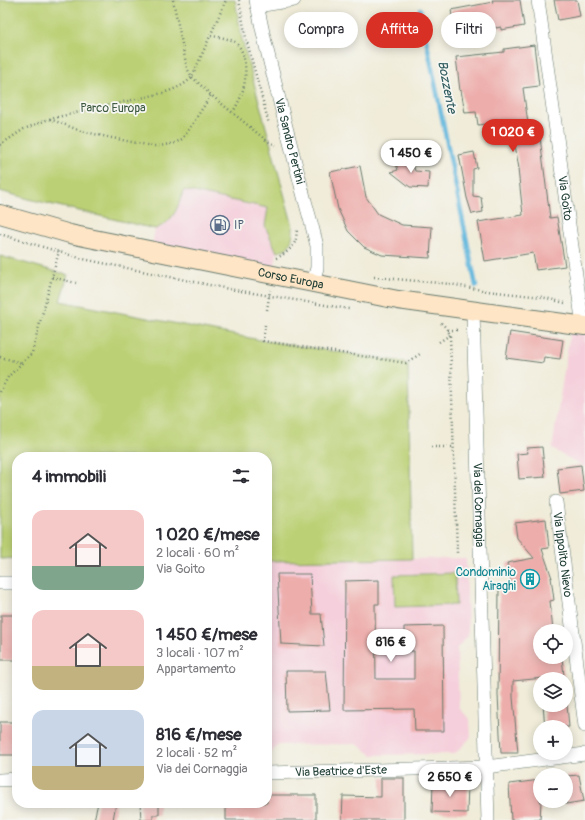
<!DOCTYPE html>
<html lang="it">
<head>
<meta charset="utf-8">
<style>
  :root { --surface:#fff; --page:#f2f2f3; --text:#2b2b33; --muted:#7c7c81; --accent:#d93025 }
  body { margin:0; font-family:Pangolin,sans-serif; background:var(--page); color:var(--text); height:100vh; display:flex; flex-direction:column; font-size:15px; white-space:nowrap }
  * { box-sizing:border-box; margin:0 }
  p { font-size:13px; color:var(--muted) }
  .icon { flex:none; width:22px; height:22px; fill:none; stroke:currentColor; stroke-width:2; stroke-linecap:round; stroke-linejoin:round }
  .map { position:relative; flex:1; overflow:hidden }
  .drawer { position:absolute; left:12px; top:452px; width:260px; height:356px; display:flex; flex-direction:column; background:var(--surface); border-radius:16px; box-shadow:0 2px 10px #0003 }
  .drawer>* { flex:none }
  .hud { position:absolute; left:284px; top:12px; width:241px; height:36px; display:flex; gap:8px }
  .buttons { position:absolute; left:533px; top:624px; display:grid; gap:8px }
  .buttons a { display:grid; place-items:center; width:40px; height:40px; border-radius:50%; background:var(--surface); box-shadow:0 2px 10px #0003; font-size:20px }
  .price { position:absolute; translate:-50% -34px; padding:0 9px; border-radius:14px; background:#fff; color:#222; font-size:13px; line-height:26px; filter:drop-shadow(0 1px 2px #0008) }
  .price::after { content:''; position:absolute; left:50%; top:24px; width:12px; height:9px; margin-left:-6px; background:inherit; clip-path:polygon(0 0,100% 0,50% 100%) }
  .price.active { background:var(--accent); color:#fff }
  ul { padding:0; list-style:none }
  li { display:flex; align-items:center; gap:12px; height:100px; padding:0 20px }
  li span { display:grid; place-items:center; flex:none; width:112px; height:80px; border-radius:12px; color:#555 }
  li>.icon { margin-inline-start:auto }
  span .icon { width:48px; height:48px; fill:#fffc; stroke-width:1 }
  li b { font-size:17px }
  h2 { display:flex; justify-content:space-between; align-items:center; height:48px; padding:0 20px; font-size:17px }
  .chip { padding:0 14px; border-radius:18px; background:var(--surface); box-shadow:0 2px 10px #0003; font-size:14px; line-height:36px }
  .chip.active { background:var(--accent); color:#fff }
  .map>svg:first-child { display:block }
</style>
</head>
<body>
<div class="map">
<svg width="585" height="820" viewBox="0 0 585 820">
  <rect width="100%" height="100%" fill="#f6f6f2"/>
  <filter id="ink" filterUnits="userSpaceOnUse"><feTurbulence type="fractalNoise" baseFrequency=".025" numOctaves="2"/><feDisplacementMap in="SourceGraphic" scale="8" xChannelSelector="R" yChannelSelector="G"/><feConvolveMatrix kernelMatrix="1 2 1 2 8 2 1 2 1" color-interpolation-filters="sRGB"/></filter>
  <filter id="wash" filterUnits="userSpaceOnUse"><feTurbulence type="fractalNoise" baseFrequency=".012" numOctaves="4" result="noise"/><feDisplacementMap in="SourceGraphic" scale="16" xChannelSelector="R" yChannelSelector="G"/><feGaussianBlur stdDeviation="0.9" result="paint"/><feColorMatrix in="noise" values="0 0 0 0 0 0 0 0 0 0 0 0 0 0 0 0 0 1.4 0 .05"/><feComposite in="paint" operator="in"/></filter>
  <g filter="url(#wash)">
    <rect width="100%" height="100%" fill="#f0ecd9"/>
    <g fill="#f5cfdb">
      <path d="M184,190L268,208L265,226L277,252L274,272L151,250L155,229L163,226L182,198Z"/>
      <path d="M571,326L585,329V467L552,449Z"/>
      <path d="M466,558L468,636L457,648L459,708L470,719L471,737L455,754L372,755L357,744L278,745L267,757V561Z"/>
    </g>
    <g fill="#bbd074" stroke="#6d8654">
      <path d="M0,0H235L242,39L293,227C293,239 291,250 277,252L265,226L268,208L184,190C177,208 175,221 155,229L29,199L0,191Z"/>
      <path d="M0,256L68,275L60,301L260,340L404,362L408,365L412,559L267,561V457H17V558L0,559Z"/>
      <path d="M455,573L456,605L395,607L394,575Z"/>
    </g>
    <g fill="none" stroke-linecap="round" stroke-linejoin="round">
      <path stroke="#5fb6dc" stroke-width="4.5" d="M420,9L476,286"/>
    </g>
    <g id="blocks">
      <g fill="#edadab">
        <path d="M492,0H520L524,26L501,30V27L496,28V27L455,34L451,10L493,2Z"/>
        <path d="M554,0H577L580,16L558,20Z"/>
        <path d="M534,45L539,86L523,88L529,130L539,129L550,218L557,217L565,266L536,270L533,253L485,261L478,222L523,215L518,169H519L511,120L478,125L476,112L465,113L461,90L460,91L456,57L504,52V49Z"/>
        <path d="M474,152L477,168L473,169V196L481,197L483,212L472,214L467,198L459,155Z"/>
        <path d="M411,158L415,171L429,172L428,188L410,187L391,172L398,170L395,161Z"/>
        <path d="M360,166L366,197L378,214L402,225L432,227L430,258L382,255L364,247L348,231L338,209L330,172Z"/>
        <path d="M510,332L563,340L560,359L544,357L543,363L506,358Z"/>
        <path d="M542,447L545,477L519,479L517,454L528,453L527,448Z"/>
        <path d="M581,465L584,491L560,494L557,468Z"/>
        <path d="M546,519L549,548L542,549L552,578L551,577L554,600L550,601L553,631H540V657H562L564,676L513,681V697L518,753H501L498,695L499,587L512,589L507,563L534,558L517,538L515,523Z"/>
        <path d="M277,574H310L312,614H321L324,646L281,644Z"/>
        <path d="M379,580V604H375L376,679H414V651H404V627L443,626L444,731H415L414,709L344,710L345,581Z"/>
        <rect x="1" y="615" width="16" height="45"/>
        <path d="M286,671H326L330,710L287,711Z"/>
        <path d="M543,705H567L569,727H545Z"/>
        <rect x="0" y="722" width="17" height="33"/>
        <path d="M579,775L584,801L566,804V776Z"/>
        <path d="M381,778H404V820H342L343,796L381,797Z"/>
        <path d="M540,780V801H541L540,820H511L509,784Z"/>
        <path d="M433,783L468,784L467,813L432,812Z"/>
        <path d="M267,795H316V820H226V803H267Z"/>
        <path d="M98,803H116L113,820H94Z"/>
        <path d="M140,803H159V815H153V820H141Z"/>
      </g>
    </g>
  </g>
  <g filter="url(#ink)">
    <use href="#blocks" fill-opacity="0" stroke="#687a6e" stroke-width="1"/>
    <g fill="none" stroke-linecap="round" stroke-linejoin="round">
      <g stroke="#687a6e" stroke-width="14">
        <g id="street">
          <path id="s1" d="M256,0L265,42L285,123L304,197L312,226L317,246V268L313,282"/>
          <path id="s2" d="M538,0L583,326"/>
          <path d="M257,6L294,0"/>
          <path id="s3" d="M473,311L488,820"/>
          <path id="s4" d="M556,502L585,726"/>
          <path d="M0,583H17"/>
          <path id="s5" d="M267,773L486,767L585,754"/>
          <path d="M0,780L17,779"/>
        </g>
      </g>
      <g stroke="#687a6e" stroke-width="20">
        <g id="secondary">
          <path id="s6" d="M0,214L70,234L89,238L398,300L585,326"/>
        </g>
      </g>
      <g stroke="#687a6e" stroke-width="2.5" stroke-dasharray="1 3" stroke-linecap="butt">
        <path d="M173,0L187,68L192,77L211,95L267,141L276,145"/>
        <path d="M239,0L246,38L269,124"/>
        <path d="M211,36C219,37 228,38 235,42C247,51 247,77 243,90C241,98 237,105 233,112"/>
        <path d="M50,119L81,131L112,138L152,146H160L175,143L182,139L186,134L211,95"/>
        <path d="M0,145L24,129L49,119L163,93C174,89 184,86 192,77L226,0"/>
        <path d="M0,234L83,259L229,289L349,309"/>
        <path d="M276,258C281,256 284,254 288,251C296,244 296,240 297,229"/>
        <path d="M52,277L76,283"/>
        <path d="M374,277L450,284L487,291L542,297L565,303"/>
        <path d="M267,310L270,290"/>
        <path d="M441,323C445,326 448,330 450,335L457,553"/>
        <path d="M265,325L263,341L406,363L420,354"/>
        <path d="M448,330H459"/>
        <path d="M439,342L450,335"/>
        <path d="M0,357L22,363"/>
        <path d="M0,392L8,377L32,353L59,251"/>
        <path d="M431,447H453"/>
      </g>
      <use href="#street" stroke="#fff" stroke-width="13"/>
      <use href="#secondary" stroke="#fde5c5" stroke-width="18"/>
    </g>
  </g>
  <defs>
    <g id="fuel-ring" transform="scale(1)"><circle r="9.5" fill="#f6f6f2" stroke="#5c6f8a" stroke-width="1.5"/><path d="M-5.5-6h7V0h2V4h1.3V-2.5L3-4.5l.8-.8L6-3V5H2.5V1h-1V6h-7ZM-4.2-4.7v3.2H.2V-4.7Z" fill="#5c6f8a"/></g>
    <g id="building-ring" transform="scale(1)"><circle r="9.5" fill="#f6f6f2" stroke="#0f9aa8" stroke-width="1.5"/><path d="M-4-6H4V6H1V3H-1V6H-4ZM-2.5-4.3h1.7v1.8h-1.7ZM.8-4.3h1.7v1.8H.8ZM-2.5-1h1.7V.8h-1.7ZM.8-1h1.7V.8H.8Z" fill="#0f9aa8"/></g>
  </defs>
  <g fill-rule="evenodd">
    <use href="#fuel-ring" x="220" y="225"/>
    <use href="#building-ring" x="530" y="579"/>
  </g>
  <g text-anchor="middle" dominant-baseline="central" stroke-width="3.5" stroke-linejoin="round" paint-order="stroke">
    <g font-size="12" fill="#3e5a41" stroke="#f6f6f2">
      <text x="113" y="108">Parco Europa</text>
    </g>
    <g font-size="12" fill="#1f3d34" stroke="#f6f6f2">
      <text stroke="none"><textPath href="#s1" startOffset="145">Via Sandro Pertini</textPath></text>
      <text stroke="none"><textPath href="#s2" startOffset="200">Via Goito</textPath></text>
      <text stroke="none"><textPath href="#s6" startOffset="298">Corso Europa</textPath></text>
      <text stroke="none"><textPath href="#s3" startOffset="194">Via dei Cornaggia</textPath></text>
      <text stroke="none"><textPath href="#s4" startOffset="53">Via Ippolito Nievo</textPath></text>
      <text stroke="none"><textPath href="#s5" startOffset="74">Via Beatrice d'Este</textPath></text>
    </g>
    <g font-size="12" fill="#4e5e75" stroke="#f6f6f2" text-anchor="start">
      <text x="234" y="225">IP</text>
    </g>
    <g font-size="12" fill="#0d838f" stroke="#f6f6f2" text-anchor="end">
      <text x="516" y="572">Condominio<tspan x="516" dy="14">Airaghi</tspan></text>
    </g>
    <g font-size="13" font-style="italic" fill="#2f5b5e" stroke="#f6f6f2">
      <text transform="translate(447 87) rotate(79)">Bozzente</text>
    </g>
  </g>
</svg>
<div class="buttons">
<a><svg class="icon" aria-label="locate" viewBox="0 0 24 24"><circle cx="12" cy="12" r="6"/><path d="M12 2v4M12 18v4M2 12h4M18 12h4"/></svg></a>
<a><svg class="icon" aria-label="layers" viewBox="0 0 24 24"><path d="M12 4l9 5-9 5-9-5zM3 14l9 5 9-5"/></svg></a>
<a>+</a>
<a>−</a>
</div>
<b class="price active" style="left:513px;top:153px">1 020 €</b>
<b class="price" style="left:411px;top:174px">1 450 €</b>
<b class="price" style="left:391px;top:663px">816 €</b>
<b class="price" style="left:450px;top:798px">2 650 €</b>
<div class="hud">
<a class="chip">Compra</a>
<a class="chip active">Affitta</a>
<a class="chip">Filtri</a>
</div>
<section class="drawer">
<h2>4 immobili<svg class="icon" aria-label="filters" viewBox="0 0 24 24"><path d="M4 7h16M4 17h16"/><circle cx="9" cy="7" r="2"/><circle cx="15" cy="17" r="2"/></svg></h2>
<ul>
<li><span style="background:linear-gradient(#f6c9c9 70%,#7fa58c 0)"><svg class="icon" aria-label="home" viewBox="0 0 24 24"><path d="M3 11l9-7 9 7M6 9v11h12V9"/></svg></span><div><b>1 020 €/mese</b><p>2 locali · 60 m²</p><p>Via Goito</p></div></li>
<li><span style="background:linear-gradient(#f6c9c9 70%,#c2b280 0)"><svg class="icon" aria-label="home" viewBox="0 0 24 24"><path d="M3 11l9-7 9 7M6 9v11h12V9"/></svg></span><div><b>1 450 €/mese</b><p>3 locali · 107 m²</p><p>Appartamento</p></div></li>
<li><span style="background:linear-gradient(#c9d6e8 70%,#c2b280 0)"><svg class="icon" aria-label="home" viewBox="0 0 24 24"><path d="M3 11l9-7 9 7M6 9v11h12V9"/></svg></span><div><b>816 €/mese</b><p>2 locali · 52 m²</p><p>Via dei Cornaggia</p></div></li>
</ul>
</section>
</div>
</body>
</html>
